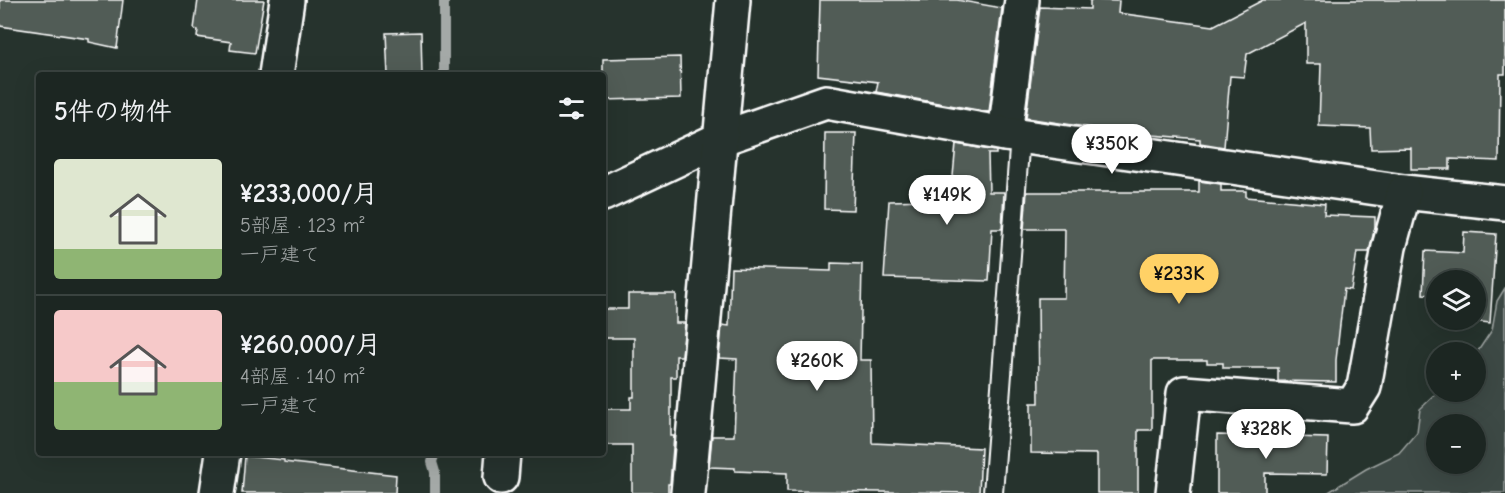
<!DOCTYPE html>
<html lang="ja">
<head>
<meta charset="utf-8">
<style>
  :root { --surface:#1c2622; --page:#252e2a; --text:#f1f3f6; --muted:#a0a5a5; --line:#3a4340; --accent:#ffd166 }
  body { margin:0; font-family:"Comic Neue","Klee One",sans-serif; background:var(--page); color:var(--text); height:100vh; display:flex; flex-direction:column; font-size:22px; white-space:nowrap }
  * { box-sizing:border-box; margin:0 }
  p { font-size:20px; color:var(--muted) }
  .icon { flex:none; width:33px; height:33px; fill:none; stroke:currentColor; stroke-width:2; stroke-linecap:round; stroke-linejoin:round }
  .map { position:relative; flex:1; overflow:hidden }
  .details { position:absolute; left:36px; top:72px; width:570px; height:384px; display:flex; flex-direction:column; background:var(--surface); border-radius:6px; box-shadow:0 6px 24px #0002,0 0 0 2px var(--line) }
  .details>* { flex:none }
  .fabs { position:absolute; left:1426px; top:270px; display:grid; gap:12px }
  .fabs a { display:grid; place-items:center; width:60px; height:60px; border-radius:50%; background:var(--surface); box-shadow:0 6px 24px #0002,0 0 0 2px var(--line); font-size:30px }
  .price { position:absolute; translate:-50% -51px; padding:0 14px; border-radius:21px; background:#fff; color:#222; font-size:20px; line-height:39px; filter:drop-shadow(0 2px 3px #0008) }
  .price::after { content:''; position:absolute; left:50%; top:36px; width:18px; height:14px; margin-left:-9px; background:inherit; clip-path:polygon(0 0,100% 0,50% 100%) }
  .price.selected { background:var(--accent); color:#111 }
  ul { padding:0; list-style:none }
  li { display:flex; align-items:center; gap:18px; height:150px; padding:0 18px }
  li+li { border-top:2px solid var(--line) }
  li span { display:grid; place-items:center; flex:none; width:168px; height:120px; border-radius:6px; color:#555 }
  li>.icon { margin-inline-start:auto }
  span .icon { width:72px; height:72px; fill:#fffc; stroke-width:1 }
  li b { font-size:26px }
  h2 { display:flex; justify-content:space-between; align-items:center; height:72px; padding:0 18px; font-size:26px }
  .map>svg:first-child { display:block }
</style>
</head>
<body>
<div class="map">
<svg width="1505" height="493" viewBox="0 0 1505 493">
  <rect width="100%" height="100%" fill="#26332d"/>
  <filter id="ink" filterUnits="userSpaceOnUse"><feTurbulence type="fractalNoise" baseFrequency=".0167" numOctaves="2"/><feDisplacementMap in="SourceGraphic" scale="12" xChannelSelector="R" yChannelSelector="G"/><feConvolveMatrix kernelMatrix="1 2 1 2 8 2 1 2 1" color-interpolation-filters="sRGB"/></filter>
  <g filter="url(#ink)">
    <path fill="#3e4944" stroke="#9ea4a2" stroke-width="1.5" fill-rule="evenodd" d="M1505,288V493H1327L1366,469L1399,453L1417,432L1420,409L1438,392H1476V354L1492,330L1497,301ZM1437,424H1476V464H1437Z"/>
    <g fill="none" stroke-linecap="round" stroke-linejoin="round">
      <g stroke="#a4a9a7" stroke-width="10">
        <path d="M444,75V0"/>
        <path d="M435,493V472L432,462L435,453"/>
      </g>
    </g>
    <g fill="#515c57" stroke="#fff" stroke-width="1.5">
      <path d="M0,0H123L117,48L89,42V39L0,26Z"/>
      <path d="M198,0H264L255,53L230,50L231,42L197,37L198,30L194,29Z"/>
      <path d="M820,0H957L1002,8L989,112L876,92L878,82L818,75Z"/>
      <path d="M1090,0L1119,1L1118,13L1213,26L1263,0H1505V74H1500L1499,161L1450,159V169H1411V148L1371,149L1370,128L1319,126L1321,64H1306V23L1247,54L1244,77L1230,76L1224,147L1200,143V139L1140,134V130H1106L1026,118L1040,7L1090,9Z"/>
      <path d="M421,32L422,75H388L386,33Z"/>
      <path d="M680,57L681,98L603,100V59Z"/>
      <path d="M825,133H856L853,210L824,209Z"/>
      <path d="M956,144L996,151V154H988L989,192H1004L1002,229H992L989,281L884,278L889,201L930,200L931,187H952Z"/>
      <path d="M1199,181L1221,184V191H1246V197L1325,204L1324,215L1375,217V227L1369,252H1357L1351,290L1344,289L1336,360V382L1278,381V368H1223V363H1207V360H1152V430H1138V493H1097V454L1031,453V403H1039L1038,298H1064L1065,229H1024L1027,192H1199Z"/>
      <path d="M1464,232L1496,234L1490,323L1464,320H1476V280H1437V295L1423,294L1425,251L1463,253Z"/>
      <path d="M831,263L862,264L860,360H871L872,443L981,448L979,493L787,491V473L735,471V468L709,467L712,436H734L737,359L719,358L722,325L729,326L731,268L831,271Z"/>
      <path d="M628,294H676V323H685L682,356H676V377H671V436H674L670,484H668V493H632V445H603V409H631V397H634V338H603V309H628Z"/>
      <path d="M1217,435L1328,438L1327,474L1265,473V493H1217Z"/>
      <path d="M245,456L284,460V462L396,475L395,493H242Z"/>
    </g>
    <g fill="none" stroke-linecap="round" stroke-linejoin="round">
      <g stroke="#fff" stroke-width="22">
        <path id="service" d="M993,493L1020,136"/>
      </g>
      <g stroke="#fff" stroke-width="38">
        <g id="minor">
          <path d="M276,75L287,0"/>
          <path d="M1005,134L1022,0"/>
          <path d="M603,194L720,139L826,102L1005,134L1404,192L1505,203"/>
          <path d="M501,477L503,453"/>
          <path d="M217,493L223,453"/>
          <path d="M688,493L733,0"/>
          <path d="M1173,493L1184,393L1352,406L1364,387L1389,247L1404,192"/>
        </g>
      </g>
      <use href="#service" stroke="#26332d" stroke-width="18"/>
      <use href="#minor" stroke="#26332d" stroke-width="33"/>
    </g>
  </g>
</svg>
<div class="fabs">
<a><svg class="icon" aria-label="layers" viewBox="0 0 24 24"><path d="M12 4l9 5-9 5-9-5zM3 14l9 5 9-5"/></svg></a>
<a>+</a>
<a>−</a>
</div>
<b class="price" style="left:1112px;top:175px">¥350K</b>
<b class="price" style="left:947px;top:226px">¥149K</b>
<b class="price selected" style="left:1179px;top:305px">¥233K</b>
<b class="price" style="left:817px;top:392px">¥260K</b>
<b class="price" style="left:1266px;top:460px">¥328K</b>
<section class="details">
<h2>5件の物件<svg class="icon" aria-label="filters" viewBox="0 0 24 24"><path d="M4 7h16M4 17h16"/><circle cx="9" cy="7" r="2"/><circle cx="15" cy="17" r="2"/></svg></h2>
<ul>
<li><span style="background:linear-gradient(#dfe7d0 75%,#8fb573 0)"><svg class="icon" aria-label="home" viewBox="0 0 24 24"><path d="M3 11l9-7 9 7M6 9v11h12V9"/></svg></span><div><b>¥233,000/月</b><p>5部屋 · 123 m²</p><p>一戸建て</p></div></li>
<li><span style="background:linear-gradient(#f6c9c9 60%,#8fb573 0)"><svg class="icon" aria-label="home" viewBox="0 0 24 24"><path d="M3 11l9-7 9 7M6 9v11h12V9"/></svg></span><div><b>¥260,000/月</b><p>4部屋 · 140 m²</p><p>一戸建て</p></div></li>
</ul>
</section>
</div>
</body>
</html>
